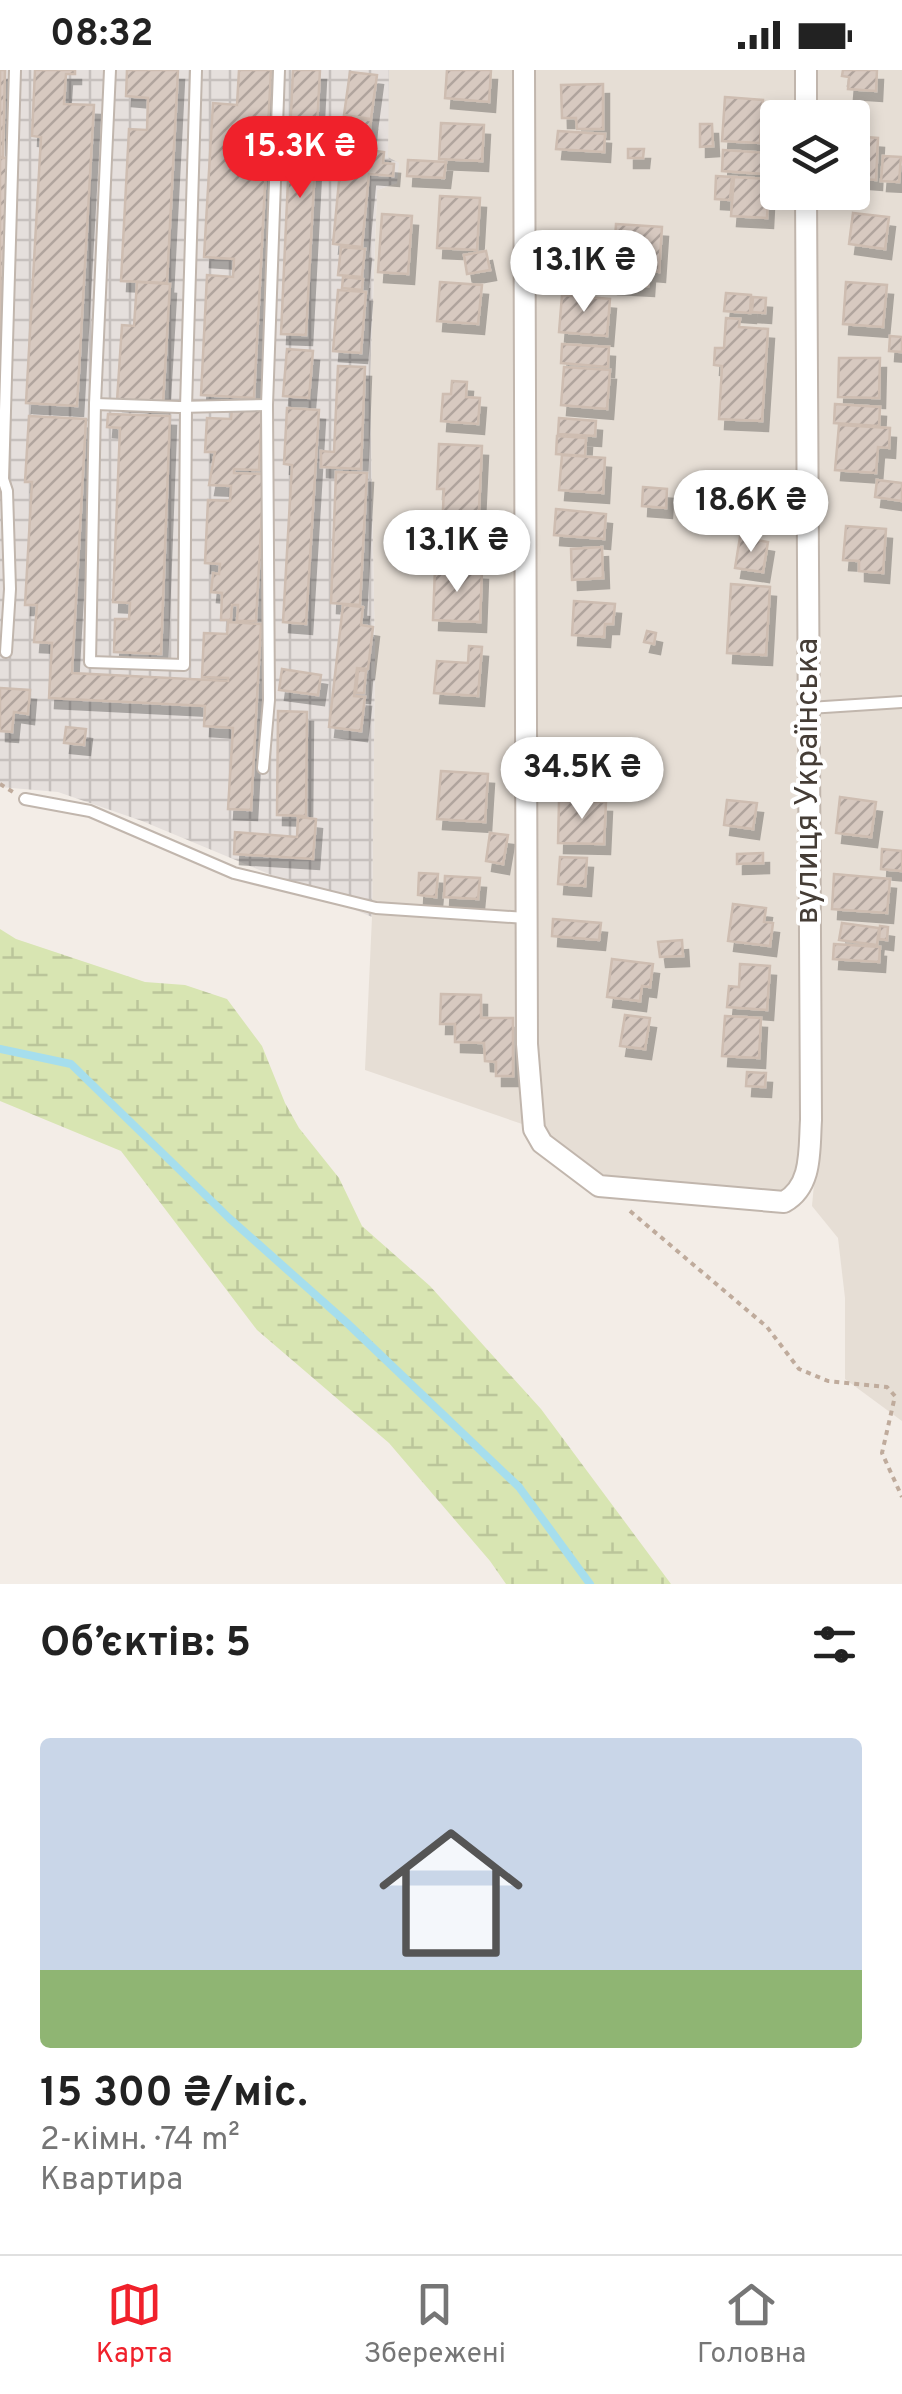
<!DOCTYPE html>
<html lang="uk">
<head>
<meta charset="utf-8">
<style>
  :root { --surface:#fff; --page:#f2f2f2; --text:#222; --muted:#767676; --line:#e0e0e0; --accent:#f0212b }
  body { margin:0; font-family:Overpass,sans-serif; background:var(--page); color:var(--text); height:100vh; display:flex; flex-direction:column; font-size:38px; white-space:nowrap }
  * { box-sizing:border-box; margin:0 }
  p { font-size:32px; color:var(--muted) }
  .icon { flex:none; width:55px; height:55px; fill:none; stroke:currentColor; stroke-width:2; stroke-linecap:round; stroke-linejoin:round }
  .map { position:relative; height:1514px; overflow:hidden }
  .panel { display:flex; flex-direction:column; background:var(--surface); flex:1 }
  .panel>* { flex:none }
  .buttons { position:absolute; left:760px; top:30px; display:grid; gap:20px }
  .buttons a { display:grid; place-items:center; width:110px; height:110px; border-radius:10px; background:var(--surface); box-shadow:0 5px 15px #0003; font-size:50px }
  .price { position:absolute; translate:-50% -85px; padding:0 22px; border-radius:35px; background:#fff; color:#222; font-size:32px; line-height:65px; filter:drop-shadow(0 2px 5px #0008) }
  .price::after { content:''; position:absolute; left:50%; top:60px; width:30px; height:22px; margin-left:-15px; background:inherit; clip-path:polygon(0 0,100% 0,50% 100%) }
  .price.active { background:var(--accent); color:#fff }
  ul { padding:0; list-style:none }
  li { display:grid; align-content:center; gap:20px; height:530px; padding:0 40px }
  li+li { border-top:2px solid var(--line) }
  li span { display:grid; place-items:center; height:310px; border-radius:10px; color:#555 }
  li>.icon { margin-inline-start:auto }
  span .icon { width:180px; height:180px; fill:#fffc; stroke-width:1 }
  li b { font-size:42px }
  h2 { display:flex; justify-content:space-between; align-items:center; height:120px; padding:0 40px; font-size:42px }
  .status { display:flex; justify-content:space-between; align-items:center; height:70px; padding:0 50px; background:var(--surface); direction:ltr }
  .status svg { height:28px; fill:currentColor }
  .dock { display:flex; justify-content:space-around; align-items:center; height:140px; border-top:2px solid var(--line); background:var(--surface); font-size:28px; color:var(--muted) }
  .dock a { display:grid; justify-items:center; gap:5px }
  .dock .active { color:var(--accent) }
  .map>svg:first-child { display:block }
</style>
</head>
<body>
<div class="status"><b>08:32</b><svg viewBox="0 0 49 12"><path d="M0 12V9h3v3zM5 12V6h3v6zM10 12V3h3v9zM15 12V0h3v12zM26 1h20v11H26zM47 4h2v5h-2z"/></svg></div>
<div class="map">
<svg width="902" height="1514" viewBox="0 0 902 1514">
  <defs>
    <pattern id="industrial-grid" width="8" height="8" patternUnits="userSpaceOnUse" patternTransform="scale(2.5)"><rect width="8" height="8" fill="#e5dfdc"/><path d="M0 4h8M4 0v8" fill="none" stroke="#c6c0bd"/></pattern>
    <pattern id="wetland-marsh" width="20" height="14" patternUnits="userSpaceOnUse" patternTransform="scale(2.5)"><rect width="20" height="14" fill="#d8e5b2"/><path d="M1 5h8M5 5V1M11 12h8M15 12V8" fill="none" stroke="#bbc59a"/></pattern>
    <pattern id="building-hatch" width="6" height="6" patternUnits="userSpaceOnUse" patternTransform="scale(2.5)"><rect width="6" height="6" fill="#d7c9c0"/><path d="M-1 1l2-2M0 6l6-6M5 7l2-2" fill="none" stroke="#b0a49d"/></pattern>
    <filter id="shadow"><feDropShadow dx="6" dy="10" stdDeviation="0" flood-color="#0004"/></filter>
  </defs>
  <rect width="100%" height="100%" fill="#f3ede7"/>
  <g fill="#e6ded5">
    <path d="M389,0H519L525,1055L365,1000L372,847L375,589L370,313L377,120L397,113L388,88Z"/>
    <path d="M533,0H797V47L778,48V122L798,123L802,1071L800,1100L784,1123L603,1107L549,1066L543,1056L537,973Z"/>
    <path d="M816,0H902V1351L845,1309V1228L838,1168L812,1136L818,1071L816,123L852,122V48L816,47Z"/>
  </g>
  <path fill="url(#industrial-grid)" d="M0,0H389L388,87L399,93L397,113L377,120L370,313L375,589L372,847L142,751L58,722L0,717Z"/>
  <path fill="url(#wetland-marsh)" d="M0,859L16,869L145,912L185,915L227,929L262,976L285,1033L299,1058L339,1108L362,1156L430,1216L541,1339L671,1514H506L490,1491L389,1373L257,1260L121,1081L0,1031Z"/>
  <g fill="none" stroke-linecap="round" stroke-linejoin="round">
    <path stroke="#a6deed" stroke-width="8" d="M0,979L71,994L229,1148L346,1252L519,1417L590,1514"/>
  </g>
  <g fill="url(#building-hatch)" stroke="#cebdb1" stroke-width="2.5" filter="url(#shadow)">
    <path d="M0,0H5L3,88H0Z"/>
    <path d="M35,0H75V4H66L64,34L94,35L77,336L26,333L41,67L32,66Z"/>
    <path d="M127,0H178L167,213L121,211L129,59L147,60L148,28L126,26Z"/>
    <path d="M239,0H271L254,328L201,325L207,205L233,207L234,189L204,187L213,33L237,35Z"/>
    <path d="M293,0H320L306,265L281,264Z"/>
    <path d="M447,0H491L489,32L445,28Z"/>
    <path d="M843,0H877L876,21L848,19L849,7L842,6Z"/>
    <path d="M350,2L377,5L371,49L344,45Z"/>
    <path d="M603,14V59H577L576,48H562L561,15Z"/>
    <path d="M725,27L763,30L760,73L722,71Z"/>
    <path d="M345,48L371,50L368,80L384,82L383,93L394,94L393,106L369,104L362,177L333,174Z"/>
    <path d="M441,53L484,55L482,91L439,89Z"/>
    <path d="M700,54H712L713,76L700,77Z"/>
    <path d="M558,61L605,64L604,82L556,79Z"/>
    <path d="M852,66L878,68L876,110L852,108Z"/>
    <path d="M628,79H644L643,88H628Z"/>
    <path d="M723,80L766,83L765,104L722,101Z"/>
    <path d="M883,86L901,87L899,112L881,111Z"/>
    <path d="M0,88H7L0,287Z"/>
    <path d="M408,90L446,92L444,108L407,106Z"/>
    <path d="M716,106L732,107L730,130L715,129Z"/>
    <path d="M734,107L769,109L767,148L731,146Z"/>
    <path d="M440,126L480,128L477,180L437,178Z"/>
    <path d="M853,143L889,147L885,179L849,174Z"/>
    <path d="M382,144L412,146L408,204L378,202Z"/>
    <path d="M616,154L662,157L659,202L649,201L648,216L612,214Z"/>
    <path d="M341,177L365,179L362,207L338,205Z"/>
    <path d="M486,181L490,200L467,204L464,185Z"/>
    <path d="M343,207L363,209L362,220L342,218Z"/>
    <path d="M137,212L170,214L163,334L117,331L122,255L134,256Z"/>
    <path d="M440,212L482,215L478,254L437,251Z"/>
    <path d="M846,212L887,215L883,257L843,254Z"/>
    <path d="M338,220L366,222L361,283L333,281Z"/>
    <path d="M726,223L751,225L750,243L724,241Z"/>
    <path d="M562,225L610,229L607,266L559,262Z"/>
    <path d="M753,227L766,228L765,243L752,242Z"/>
    <path d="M726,248L740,249L739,257L768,259L762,351L719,349L722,296L714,295L715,278H724Z"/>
    <path d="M890,266L902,267V282L889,281Z"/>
    <path d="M562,274L609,277L608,297L561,293Z"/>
    <path d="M287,279L313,281L309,328L283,326Z"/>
    <path d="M839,288H880L879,328L838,327Z"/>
    <path d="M338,296L365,297L361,399L321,397V381L334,382Z"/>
    <path d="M564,297L610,300L607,339L561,335Z"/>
    <path d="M452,311L467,312L466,327L480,328L478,354L441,351L443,324H451Z"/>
    <path d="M835,334L880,337L879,356L834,353Z"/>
    <path d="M287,338L319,340L306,554L283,552L292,395L284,394Z"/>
    <path d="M232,339L262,340L259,400L234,399V403L264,404L256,551H237L238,535H232L231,550H221L222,523L211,522L213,503L219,504L220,494L205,493L208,430L230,431L231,416L209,415L215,382H205L207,348L231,349Z"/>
    <path d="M108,344L170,346L161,584L114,582L115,549H129L130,533L113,532L120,358L107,357Z"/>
    <path d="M29,346L86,349L72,603L228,611V608L202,607L204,563L227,564L228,552L261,554L251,740L228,739L233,658L204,656L205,636L49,628L52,573L34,572L37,535H25L32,412H25Z"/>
    <path d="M559,348L596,351L595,366L558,364Z"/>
    <path d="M839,355L890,358L889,378L878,377L876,403L835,400Z"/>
    <path d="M557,366L586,368L585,386L556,384Z"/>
    <path d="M439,374L482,376L478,460L442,458L444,419H437Z"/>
    <path d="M562,385L605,388L603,423L559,420Z"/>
    <path d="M336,402L367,403L360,535L331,533Z"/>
    <path d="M877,410L902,413V431L875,427Z"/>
    <path d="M643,417L667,419L666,438L642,436Z"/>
    <path d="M556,439L606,444L604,469L554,465Z"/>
    <path d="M846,456L886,459L883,503L859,501V491L843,490Z"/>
    <path d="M740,467L768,472L763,502L735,498Z"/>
    <path d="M602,477L603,508L572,510L571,479Z"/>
    <path d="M435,498L482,500L480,552L433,550Z"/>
    <path d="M731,514L770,517L766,585L727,583Z"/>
    <path d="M574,531L615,534L613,554H605L604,567L572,565Z"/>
    <path d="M343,535L363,537L361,555L373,557L368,599L357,598L354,626L365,627L361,661L329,657Z"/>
    <path d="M647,561L656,563L654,574L644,572Z"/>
    <path d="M469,576L482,577L478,626L434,623L437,591L468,593Z"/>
    <path d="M282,599L321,605L318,625L279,620Z"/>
    <path d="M358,600L366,601L364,623H356Z"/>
    <path d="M0,618L30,620L28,644L14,642L12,662L0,661Z"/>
    <path d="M278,641L307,642L306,746L277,745Z"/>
    <path d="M66,657L86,659L84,675L64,673Z"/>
    <path d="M441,701L488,704L485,752L437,749Z"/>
    <path d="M840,727L876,732L871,767L836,763Z"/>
    <path d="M727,730L757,733L753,759L724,755Z"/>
    <path d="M559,731L606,732L604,774L558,773Z"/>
    <path d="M298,747L316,749L313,789L234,784L235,762L297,767Z"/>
    <path d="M490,763L508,765L503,794L486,791Z"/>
    <path d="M882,779L902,781V801L881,799Z"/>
    <path d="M763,783V793L737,794V784Z"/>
    <path d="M560,787L587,788L585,816L558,814Z"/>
    <path d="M419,803L438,804L436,827L418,825Z"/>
    <path d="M834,804L890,809L887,843L832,839Z"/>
    <path d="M445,806L480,808L478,829L444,827Z"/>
    <path d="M733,834L766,838L764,852L773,853L770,876L728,871Z"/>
    <path d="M553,849L601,853L599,870L552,866Z"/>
    <path d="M842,853L879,858L877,875L839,870Z"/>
    <path d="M880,856L888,857L887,870L879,869Z"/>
    <path d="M682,870L683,886L660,887L658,872Z"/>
    <path d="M834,874L880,877L879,892L833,889Z"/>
    <path d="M612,889L653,894L650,917L642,916L640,931L607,927Z"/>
    <path d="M740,894L770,896L767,940L727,937L729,916L739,917Z"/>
    <path d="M441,924L481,925V948H513V1006H496V992L485,991L484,973L455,972V954H440Z"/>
    <path d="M625,945L650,948L645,979L620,976Z"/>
    <path d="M725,946L761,948L759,988L722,986Z"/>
    <path d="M747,1002L766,1003L765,1017L746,1016Z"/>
  </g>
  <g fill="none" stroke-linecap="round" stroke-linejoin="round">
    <g stroke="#c1b6ad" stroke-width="14">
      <g id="lane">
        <path d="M110,0L95,334L90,592L184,595L186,337L196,0"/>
        <path d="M95,334L179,337L267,335"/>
        <path d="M6,582L10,519L7,421L3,409L15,0"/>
        <path d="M809,638L902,632"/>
        <path d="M263,698L269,630L267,335L279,0"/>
        <path d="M25,729L90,741L234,803L376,838L526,848"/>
      </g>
    </g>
    <g stroke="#c1b6ad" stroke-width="24">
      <g id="street">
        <path d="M524,0L527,974L534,1059L542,1073L599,1116L784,1132C813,1116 809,1079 811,1050L806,122"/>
        <path d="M806,0V48"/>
      </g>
    </g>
    <g stroke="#bfab9c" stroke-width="4" stroke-dasharray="5 5" stroke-linecap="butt">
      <path d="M0,714L13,722"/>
      <path d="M630,1141L767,1257L799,1299L828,1311L887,1317L895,1326L882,1383L902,1427"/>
    </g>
    <use href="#lane" stroke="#fff" stroke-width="10"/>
    <use href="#street" stroke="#fff" stroke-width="20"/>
  </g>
  <g text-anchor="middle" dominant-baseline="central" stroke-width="8" stroke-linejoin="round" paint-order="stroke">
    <g font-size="32" fill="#453d36" stroke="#fff">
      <text transform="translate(809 711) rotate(-90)">вулиця Українська</text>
    </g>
  </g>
</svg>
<div class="buttons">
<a><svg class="icon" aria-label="layers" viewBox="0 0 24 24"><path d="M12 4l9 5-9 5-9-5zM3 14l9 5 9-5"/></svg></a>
</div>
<b class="price active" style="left:300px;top:131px">15.3K ₴</b>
<b class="price" style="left:584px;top:245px">13.1K ₴</b>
<b class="price" style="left:751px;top:485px">18.6K ₴</b>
<b class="price" style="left:457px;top:525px">13.1K ₴</b>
<b class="price" style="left:582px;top:752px">34.5K ₴</b>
</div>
<section class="panel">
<h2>Об’єктів: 5<svg class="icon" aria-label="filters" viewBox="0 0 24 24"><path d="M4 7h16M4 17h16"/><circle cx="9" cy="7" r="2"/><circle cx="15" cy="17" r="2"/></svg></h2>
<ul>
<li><span style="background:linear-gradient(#c9d6e8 75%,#8fb573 0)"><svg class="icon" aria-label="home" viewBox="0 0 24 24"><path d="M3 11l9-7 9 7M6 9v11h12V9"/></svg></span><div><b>15 300 ₴/міс.</b><p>2-кімн. · 74 m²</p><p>Квартира</p></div></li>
</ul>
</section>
<nav class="dock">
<a class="active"><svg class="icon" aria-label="map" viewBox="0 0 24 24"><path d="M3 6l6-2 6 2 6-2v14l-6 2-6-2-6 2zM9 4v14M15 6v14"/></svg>Карта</a>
<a><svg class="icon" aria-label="saved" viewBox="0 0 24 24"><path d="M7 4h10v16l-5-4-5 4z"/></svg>Збережені</a>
<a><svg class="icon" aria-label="home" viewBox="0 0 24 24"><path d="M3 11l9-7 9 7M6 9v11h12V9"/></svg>Головна</a>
</nav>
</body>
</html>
